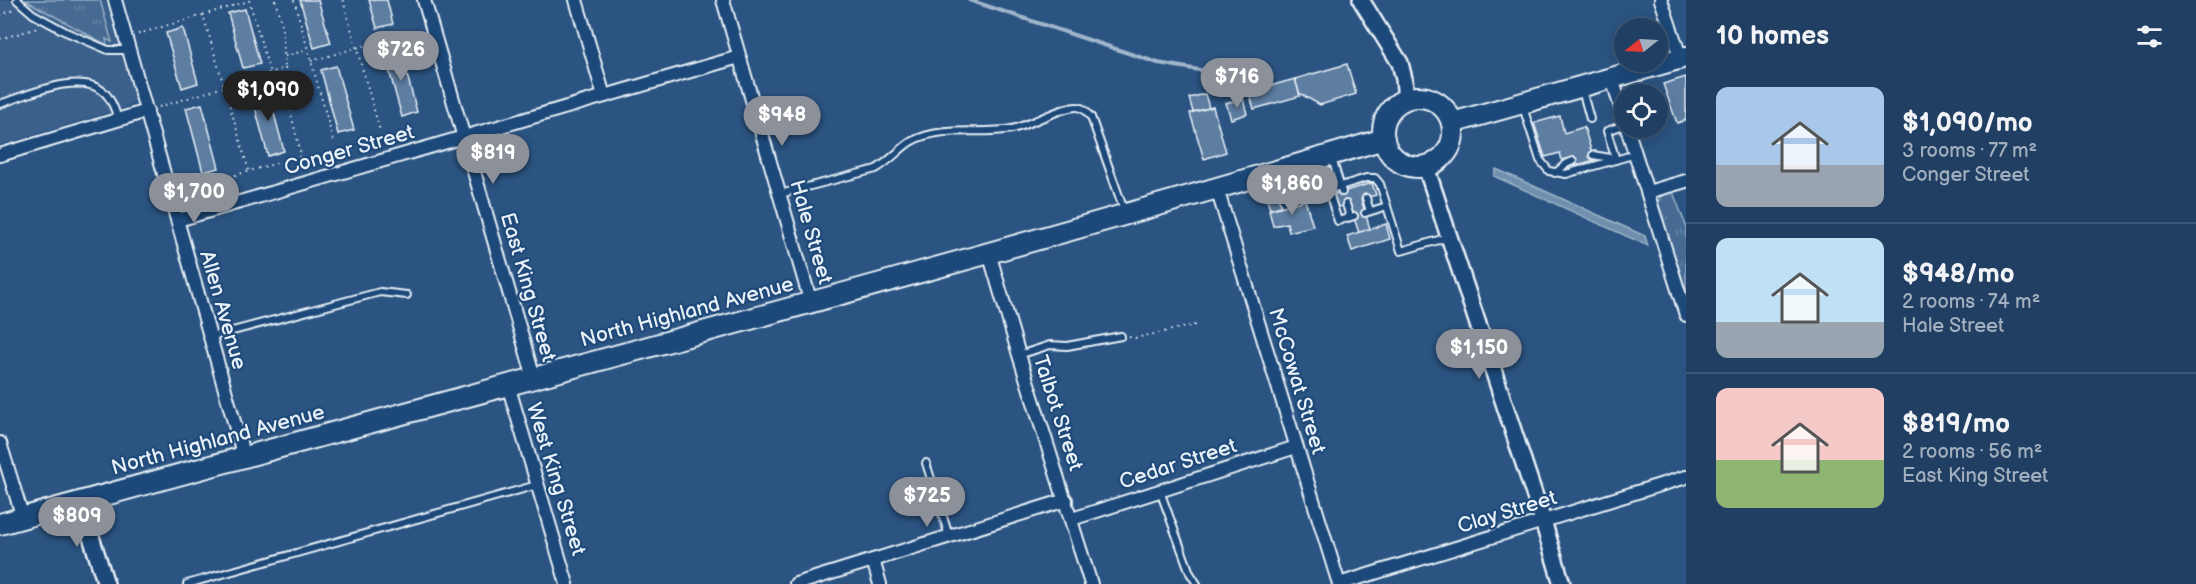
<!DOCTYPE html>
<html lang="en">
<head>
<meta charset="utf-8">
<style>
  :root { --surface:#203f62; --page:#284668; --text:#f1f3f6; --muted:#a2afbe; --line:#3d5877; --accent:#8c9099 }
  body { margin:0; font-family:"Balsamiq Sans",sans-serif; background:var(--page); color:var(--text); height:100vh; display:flex; flex-direction:column; font-size:22px; white-space:nowrap }
  * { box-sizing:border-box; margin:0 }
  p { font-size:20px; color:var(--muted) }
  .icon { flex:none; width:33px; height:33px; fill:none; stroke:currentColor; stroke-width:2; stroke-linecap:round; stroke-linejoin:round }
  .map { position:relative; flex:1; overflow:hidden }
  .details { display:flex; flex-direction:column; background:var(--surface); width:510px }
  .details>* { flex:none }
  .needle { width:39px; rotate:252deg }
  .buttons { position:absolute; left:1614px; top:18px; display:grid; gap:12px }
  .buttons a { display:grid; place-items:center; width:54px; height:54px; border-radius:50%; background:var(--surface); box-shadow:0 3px 15px #0003,0 0 0 2px var(--line); font-size:30px }
  .price { position:absolute; translate:-50% -51px; padding:0 14px; border-radius:21px; background:var(--accent); color:#fff; font-size:20px; line-height:39px; filter:drop-shadow(0 2px 3px #0008) }
  .price::after { content:''; position:absolute; left:50%; top:36px; width:18px; height:14px; margin-left:-9px; background:inherit; clip-path:polygon(0 0,100% 0,50% 100%) }
  .price.selected { background:#222; color:#fff }
  ul { padding:0; list-style:none }
  li { display:flex; align-items:center; gap:18px; height:150px; padding:0 30px }
  li+li { border-top:2px solid var(--line) }
  li span { display:grid; place-items:center; flex:none; width:168px; height:120px; border-radius:12px; color:#555 }
  li>.icon { margin-inline-start:auto }
  span .icon { width:72px; height:72px; fill:#fffc; stroke-width:1 }
  li b { font-size:26px }
  h2 { display:flex; justify-content:space-between; align-items:center; height:72px; padding:0 30px; font-size:26px }
  main { display:flex; flex:1; min-height:0 }
  .map>svg:first-child { display:block }
</style>
</head>
<body>
<main>
<div class="map">
<svg width="1686" height="584" viewBox="0 0 1686 584">
  <defs>
    <pattern id="grass-tufts" width="24" height="20" patternUnits="userSpaceOnUse" patternTransform="scale(1.5)"><rect width="24" height="20" fill="#476b93"/><path d="M3 7l-1-3M5 7V3M7 7l1-3M15 17l-1-3M17 17v-4M19 17l1-3" fill="none" stroke="#6281a3"/></pattern>
    <pattern id="water-ripples" width="26" height="14" patternUnits="userSpaceOnUse" patternTransform="scale(1.5)"><rect width="26" height="14" fill="#708ead"/><path d="M2 4q2-2 4 0t4 0M15 11q2-2 4 0t4 0" fill="none" stroke="#61768a"/></pattern>
  </defs>
  <rect width="100%" height="100%" fill="#2b5482"/>
  <filter id="ink" filterUnits="userSpaceOnUse"><feTurbulence type="fractalNoise" baseFrequency=".0167" numOctaves="2"/><feDisplacementMap in="SourceGraphic" scale="12" xChannelSelector="R" yChannelSelector="G"/><feConvolveMatrix kernelMatrix="1 2 1 2 8 2 1 2 1" color-interpolation-filters="sRGB"/></filter>
  <g filter="url(#ink)">
    <path fill="#3a608b" d="M0,0H106L135,101L124,108L0,145Z"/>
    <g fill="url(#grass-tufts)" stroke="#98aec6" stroke-width="1.5">
      <path d="M25,0H100L112,42L106,39L107,45Z"/>
      <path d="M1673,192L1686,226V295L1657,206L1661,195Z"/>
    </g>
    <path fill="url(#water-ripples)" stroke="#a0b6cb" stroke-width="1.5" d="M1496,169L1645,236L1648,246L1494,176Z"/>
    <g fill="none" stroke-linecap="round" stroke-linejoin="round">
      <path stroke="#a0b6cb" stroke-width="4" d="M969,0L1158,63L1247,78"/>
    </g>
    <g fill="#5d7da1" stroke="#e8f1f8" stroke-width="1.5">
      <path d="M300,0H318L331,43L314,48Z"/>
      <path d="M369,0H387L393,24L377,28Z"/>
      <path d="M245,9L260,64L243,68L228,13Z"/>
      <path d="M183,28L198,83L182,88L166,33Z"/>
      <path d="M400,48L417,112L402,117L384,52Z"/>
      <path d="M1347,64L1356,94L1320,105L1299,93L1295,79Z"/>
      <path d="M336,66L354,130L338,134L321,70Z"/>
      <path d="M1686,77V120L1677,123L1663,84Z"/>
      <path d="M1295,79L1300,96L1254,109L1249,92Z"/>
      <path d="M267,87L284,151L268,156L251,92Z"/>
      <path d="M1205,94L1209,108L1193,112L1189,98Z"/>
      <path d="M1243,99L1247,114L1231,119L1226,103Z"/>
      <path d="M202,104L219,168L203,172L186,108Z"/>
      <path d="M1213,107L1226,152L1204,159L1190,113Z"/>
      <path d="M1560,116L1564,133L1584,127L1594,160L1574,166L1572,158L1562,160L1560,153L1545,157L1534,123Z"/>
      <path d="M1372,183L1376,195L1361,199L1370,229L1359,233L1349,203L1336,208L1332,195Z"/>
      <path d="M1277,193L1281,206L1270,209L1266,196Z"/>
      <path d="M1305,200L1313,226L1289,232L1287,223L1273,226L1269,210Z"/>
      <path d="M1386,224L1390,239L1352,251L1347,236Z"/>
    </g>
    <g fill="none" stroke-linecap="round" stroke-linejoin="round">
      <g stroke="#e8f1f8" stroke-width="10">
        <g id="service">
          <path d="M17,0L33,14L66,32L108,50H129"/>
          <path d="M1582,90L1590,119"/>
          <path d="M0,104C27,95 83,69 106,94C113,102 115,110 118,119"/>
          <path d="M1523,107L1540,160L1549,171L1566,174L1636,154"/>
          <path d="M1593,155L1616,159"/>
          <path d="M1332,158L1342,192"/>
          <path d="M1616,160L1607,131L1624,125"/>
          <path d="M1555,173L1566,164L1573,161"/>
          <path d="M780,194L876,169C890,161 900,148 912,141C943,125 980,135 1012,129C1028,126 1070,102 1081,108C1085,109 1088,115 1091,117L1124,210"/>
          <path d="M1366,198L1370,211"/>
          <path d="M1346,204L1350,217"/>
          <path d="M1365,213L1387,206"/>
          <path d="M1354,216L1338,221L1328,190L1366,178H1375L1380,184L1401,251L1449,237"/>
          <path d="M210,337L380,292L407,295"/>
          <path d="M1019,355L1050,345L1067,346L1121,336"/>
          <path d="M926,463L949,536"/>
          <path d="M1160,491L1190,573L1197,584"/>
          <path d="M187,584L537,485"/>
        </g>
      </g>
      <g stroke="#e8f1f8" stroke-width="16">
        <g id="minor">
          <path d="M115,0L244,457"/>
          <path d="M424,0L534,378"/>
          <path d="M576,0L604,96"/>
          <path d="M723,0L811,303"/>
          <path d="M1661,0L1681,59"/>
          <path d="M1612,78L1624,118"/>
          <path d="M1627,128L1686,315"/>
          <path d="M0,155L147,111"/>
          <path d="M1217,189L1339,584"/>
          <path d="M1648,192L1686,181"/>
          <path d="M178,220L739,57"/>
          <path d="M989,253L1019,355L1091,584"/>
          <path d="M508,385L567,584"/>
          <path d="M0,443L23,518"/>
          <path d="M1072,519L1296,447"/>
          <path d="M873,560L880,584"/>
          <path d="M796,584L1066,500"/>
          <path d="M1339,584L1686,477"/>
        </g>
      </g>
      <g stroke="#e8f1f8" stroke-width="20">
        <g id="tertiary">
          <path d="M1361,0L1400,63L1404,79L1406,99"/>
          <path d="M1426,167L1543,521L1562,584"/>
          <path d="M80,502L106,584"/>
        </g>
      </g>
      <g stroke="#e8f1f8" stroke-width="24">
        <g id="primary">
          <circle cx="1418" cy="132" r="35"/>
          <path d="M1452,123L1686,57"/>
          <path d="M0,524C461,396 925,276 1384,139"/>
        </g>
      </g>
      <g stroke="#e8f1f8" stroke-width="2" stroke-dasharray="1.5 4.5" stroke-linecap="butt">
        <path d="M249,0L270,73"/>
        <path d="M275,0L282,25L285,68"/>
        <path d="M294,0L334,143"/>
        <path d="M343,0L380,131"/>
        <path d="M0,15L14,10"/>
        <path d="M203,15L249,1"/>
        <path d="M138,34L203,15L249,171"/>
        <path d="M0,39L38,28"/>
        <path d="M285,56L308,50"/>
        <path d="M311,61L419,30"/>
        <path d="M159,107L285,68L291,114L302,159"/>
        <path d="M183,190L302,156"/>
        <path d="M1129,337L1135,338L1195,325"/>
      </g>
      <use href="#service" stroke="#1f4a7a" stroke-width="6"/>
      <use href="#minor" stroke="#1f4a7a" stroke-width="12"/>
      <use href="#tertiary" stroke="#1f4a7a" stroke-width="15"/>
      <use href="#primary" stroke="#1f4a7a" stroke-width="20"/>
    </g>
  </g>
  <g text-anchor="middle" dominant-baseline="central" stroke-width="4.5" stroke-linejoin="round" paint-order="stroke">
    <g font-size="21" fill="#e8f1f8" stroke="#1f4a7a">
      <text transform="translate(349 150) rotate(-16)">Conger Street</text>
      <text transform="translate(811 232) rotate(74)">Hale Street</text>
      <text transform="translate(528 287) rotate(74)">East King Street</text>
      <text transform="translate(223 310) rotate(74)">Allen Avenue</text>
      <text transform="translate(687 312) rotate(-15)">North Highland Avenue</text>
      <text transform="translate(1297 381) rotate(73)">McCowat Street</text>
      <text transform="translate(1058 413) rotate(72)">Talbot Street</text>
      <text transform="translate(218 440) rotate(-15)">North Highland Avenue</text>
      <text transform="translate(1178 464) rotate(-18)">Cedar Street</text>
      <text transform="translate(556 479) rotate(73)">West King Street</text>
      <text transform="translate(1507 512) rotate(-17)">Clay Street</text>
    </g>
  </g>
</svg>
<div class="buttons">
<a><svg class="needle" viewBox="-14 -14 28 28"><path d="M0-13l5 13h-10z" fill="#e53935"/><path d="M0 13l5-13h-10z" fill="#a2afbe"/></svg></a>
<a><svg class="icon" aria-label="locate" viewBox="0 0 24 24"><circle cx="12" cy="12" r="6"/><path d="M12 2v4M12 18v4M2 12h4M18 12h4"/></svg></a>
</div>
<b class="price" style="left:401px;top:82px">$726</b>
<b class="price" style="left:1237px;top:109px">$716</b>
<b class="price selected" style="left:268px;top:122px">$1,090</b>
<b class="price" style="left:782px;top:147px">$948</b>
<b class="price" style="left:493px;top:185px">$819</b>
<b class="price" style="left:1292px;top:216px">$1,860</b>
<b class="price" style="left:194px;top:224px">$1,700</b>
<b class="price" style="left:1479px;top:380px">$1,150</b>
<b class="price" style="left:927px;top:528px">$725</b>
<b class="price" style="left:77px;top:548px">$809</b>
</div>
<section class="details">
<h2>10 homes<svg class="icon" aria-label="filters" viewBox="0 0 24 24"><path d="M4 7h16M4 17h16"/><circle cx="9" cy="7" r="2"/><circle cx="15" cy="17" r="2"/></svg></h2>
<ul>
<li><span style="background:linear-gradient(#a9c7e8 65%,#9aa5b1 0)"><svg class="icon" aria-label="home" viewBox="0 0 24 24"><path d="M3 11l9-7 9 7M6 9v11h12V9"/></svg></span><div><b>$1,090/mo</b><p>3 rooms · 77 m²</p><p>Conger Street</p></div></li>
<li><span style="background:linear-gradient(#bfe0f5 70%,#9aa5b1 0)"><svg class="icon" aria-label="home" viewBox="0 0 24 24"><path d="M3 11l9-7 9 7M6 9v11h12V9"/></svg></span><div><b>$948/mo</b><p>2 rooms · 74 m²</p><p>Hale Street</p></div></li>
<li><span style="background:linear-gradient(#f6c9c9 60%,#8fb573 0)"><svg class="icon" aria-label="home" viewBox="0 0 24 24"><path d="M3 11l9-7 9 7M6 9v11h12V9"/></svg></span><div><b>$819/mo</b><p>2 rooms · 56 m²</p><p>East King Street</p></div></li>
</ul>
</section>
</main>
</body>
</html>
